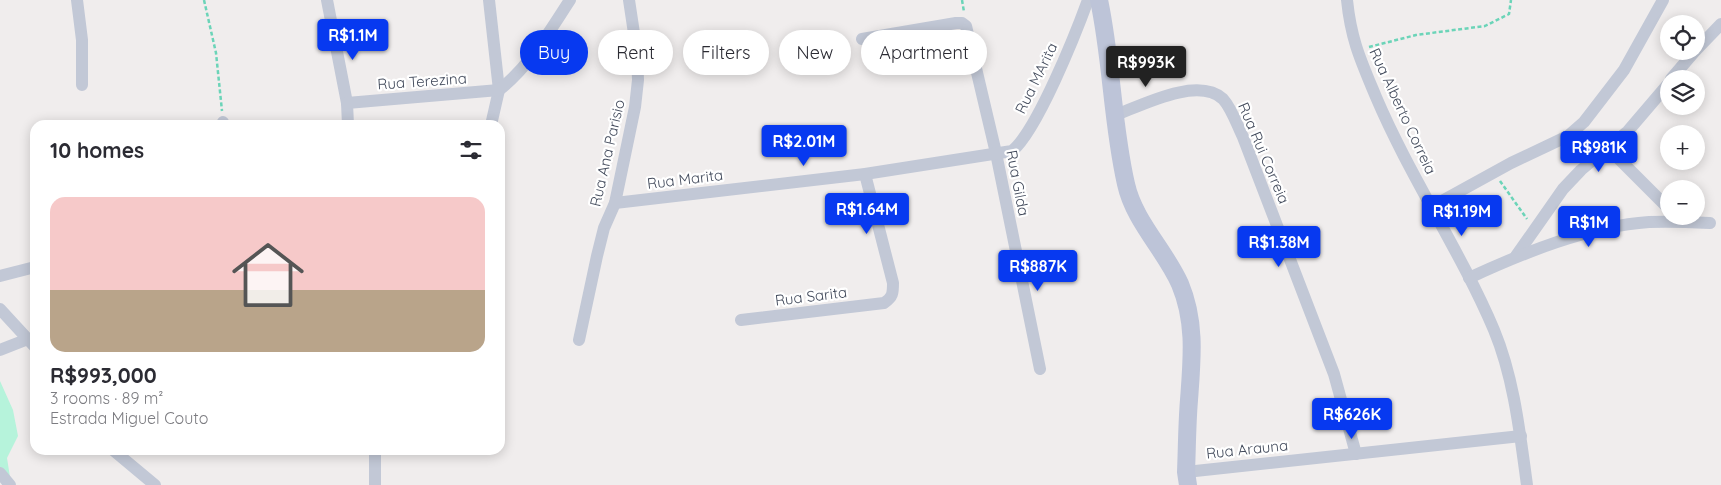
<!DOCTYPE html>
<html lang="en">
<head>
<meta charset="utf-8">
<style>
  :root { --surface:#fff; --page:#f7f7f7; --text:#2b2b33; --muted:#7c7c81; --accent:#0739f0 }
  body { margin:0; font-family:Quicksand,sans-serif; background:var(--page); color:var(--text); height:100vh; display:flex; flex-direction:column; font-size:19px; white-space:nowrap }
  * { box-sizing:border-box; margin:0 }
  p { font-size:16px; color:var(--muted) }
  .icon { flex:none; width:28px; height:28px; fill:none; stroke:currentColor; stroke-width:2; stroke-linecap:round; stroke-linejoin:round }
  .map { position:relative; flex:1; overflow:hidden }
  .details { position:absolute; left:30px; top:120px; width:475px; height:335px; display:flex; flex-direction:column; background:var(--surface); border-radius:15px; box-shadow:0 2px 12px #0003 }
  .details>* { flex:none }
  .top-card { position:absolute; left:520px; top:30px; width:475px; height:45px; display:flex; gap:10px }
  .buttons { position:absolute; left:1660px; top:15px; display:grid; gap:10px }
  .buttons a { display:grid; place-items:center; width:45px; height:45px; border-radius:50%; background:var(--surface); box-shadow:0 2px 12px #0003; font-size:25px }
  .price { position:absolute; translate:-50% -42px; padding:0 11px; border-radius:5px; background:var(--accent); color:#fff; font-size:16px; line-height:32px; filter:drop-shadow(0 1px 2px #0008) }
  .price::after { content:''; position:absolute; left:50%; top:30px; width:15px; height:11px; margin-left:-8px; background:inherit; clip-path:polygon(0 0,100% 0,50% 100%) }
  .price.current { background:#222; color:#fff }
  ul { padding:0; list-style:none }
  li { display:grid; align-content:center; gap:10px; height:265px; padding:0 20px }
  li span { display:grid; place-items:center; height:155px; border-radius:15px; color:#555 }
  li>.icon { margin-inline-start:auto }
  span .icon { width:90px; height:90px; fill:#fffc; stroke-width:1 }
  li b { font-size:21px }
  h2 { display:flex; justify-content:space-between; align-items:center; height:60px; padding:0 20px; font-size:21px }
  .pill { padding:0 18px; border-radius:22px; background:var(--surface); box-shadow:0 2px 12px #0003; font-size:18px; line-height:45px }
  .pill.current { background:var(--accent); color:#fff }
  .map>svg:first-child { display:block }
</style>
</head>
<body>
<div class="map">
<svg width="1721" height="485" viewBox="0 0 1721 485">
  <rect width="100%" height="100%" fill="#f0eded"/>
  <path fill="#b6f3db" d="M0,381L13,410L18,436L7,458L10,477L0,468Z"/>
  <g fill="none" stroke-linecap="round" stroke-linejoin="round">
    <g stroke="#6bd4b8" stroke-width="2.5" stroke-dasharray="4 2.5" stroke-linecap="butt">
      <path d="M204,0L216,53L222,111"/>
      <path d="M962,0L964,12"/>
      <path d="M1369,47L1416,35L1485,26L1509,14L1511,0"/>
      <path d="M1500,181L1527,219"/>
    </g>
    <g stroke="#c2c8d6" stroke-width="12">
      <path d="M77,0L82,40V85"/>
      <path d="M327,0L347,103L348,125"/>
      <path d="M489,0L499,90L491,125"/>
      <path d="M1347,0C1351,40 1361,61 1376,97C1410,177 1460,250 1494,330C1514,378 1520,434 1527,485"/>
      <path d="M862,39L956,23H962L966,26L996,153L1040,369"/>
      <path d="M1696,50L1721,24"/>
      <path d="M1671,79L1695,51"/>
      <path d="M347,103L499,90C529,67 549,32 570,0"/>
      <path d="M1116,115C1142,105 1198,76 1223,99C1232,109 1237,125 1243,137L1334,374L1356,454"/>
      <path d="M223,122L224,125"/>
      <path d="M1608,148L1669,209"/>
      <path d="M615,203L865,174L1012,151C1037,131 1076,33 1088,0"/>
      <path d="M1431,207L1511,163L1568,136L1584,122L1624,70L1663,0"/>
      <path d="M1516,256L1563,189L1581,170L1628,131L1669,83"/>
      <path d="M0,276L35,267"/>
      <path d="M1469,278C1523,253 1589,226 1649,222C1669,221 1690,222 1710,223"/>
      <path d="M0,309L35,347"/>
      <path d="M741,320L884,303C893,297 893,293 893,283L865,174"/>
      <path d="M579,340L597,256L604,228L615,203L635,107L638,80L637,53L629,0"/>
      <path d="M0,350L28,339"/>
      <path d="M113,450L155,485"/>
      <path d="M1186,472L1521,436"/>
      <path d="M0,473L10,485"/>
      <path d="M375,485V450"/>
    </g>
    <path stroke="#bdc4d8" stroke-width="18" d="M1099,0C1112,61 1112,123 1126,184C1134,221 1165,250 1180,284C1196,322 1192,359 1189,400C1187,424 1187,448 1186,472L1188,485"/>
  </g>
  <g text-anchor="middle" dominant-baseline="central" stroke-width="4.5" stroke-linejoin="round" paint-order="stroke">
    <g font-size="15" fill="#434b5c" stroke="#fff">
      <text transform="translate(1036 78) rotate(-64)">Rua MArita</text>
      <text transform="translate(422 81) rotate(-4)">Rua Terezina</text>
      <text transform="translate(1403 111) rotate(65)">Rua Alberto Correia</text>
      <text transform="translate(607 153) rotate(-77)">Rua Ana Parisio</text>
      <text transform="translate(1264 153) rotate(67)">Rua Rui Correia</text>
      <text transform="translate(685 179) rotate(-7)">Rua Marita</text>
      <text transform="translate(1018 183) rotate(79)">Rua Gilda</text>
      <text transform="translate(811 296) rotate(-7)">Rua Sarita</text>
      <text transform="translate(1247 449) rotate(-6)">Rua Arauna</text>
    </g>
  </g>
</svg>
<div class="buttons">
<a><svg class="icon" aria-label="locate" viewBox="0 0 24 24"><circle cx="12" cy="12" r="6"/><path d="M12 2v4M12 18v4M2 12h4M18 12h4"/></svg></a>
<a><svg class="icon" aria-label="layers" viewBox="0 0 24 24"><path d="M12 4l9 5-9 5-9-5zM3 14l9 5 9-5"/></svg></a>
<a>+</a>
<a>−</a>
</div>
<b class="price" style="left:353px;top:61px">R$1.1M</b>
<b class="price current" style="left:1146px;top:88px">R$993K</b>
<b class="price" style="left:804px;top:167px">R$2.01M</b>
<b class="price" style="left:1599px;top:173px">R$981K</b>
<b class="price" style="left:867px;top:235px">R$1.64M</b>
<b class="price" style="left:1462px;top:237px">R$1.19M</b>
<b class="price" style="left:1589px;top:248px">R$1M</b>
<b class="price" style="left:1279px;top:268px">R$1.38M</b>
<b class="price" style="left:1038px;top:292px">R$887K</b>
<b class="price" style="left:1352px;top:440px">R$626K</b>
<div class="top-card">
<a class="pill current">Buy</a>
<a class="pill">Rent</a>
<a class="pill">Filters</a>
<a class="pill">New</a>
<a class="pill">Apartment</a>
</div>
<section class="details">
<h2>10 homes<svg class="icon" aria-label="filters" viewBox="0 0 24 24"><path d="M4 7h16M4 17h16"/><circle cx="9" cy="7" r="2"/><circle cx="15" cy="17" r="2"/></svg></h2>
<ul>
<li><span style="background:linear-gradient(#f6c9c9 60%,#b9a48a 0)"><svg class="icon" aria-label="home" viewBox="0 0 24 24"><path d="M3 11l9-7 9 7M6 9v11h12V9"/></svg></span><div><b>R$993,000</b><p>3 rooms · 89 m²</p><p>Estrada Miguel Couto</p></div></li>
</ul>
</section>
</div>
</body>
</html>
